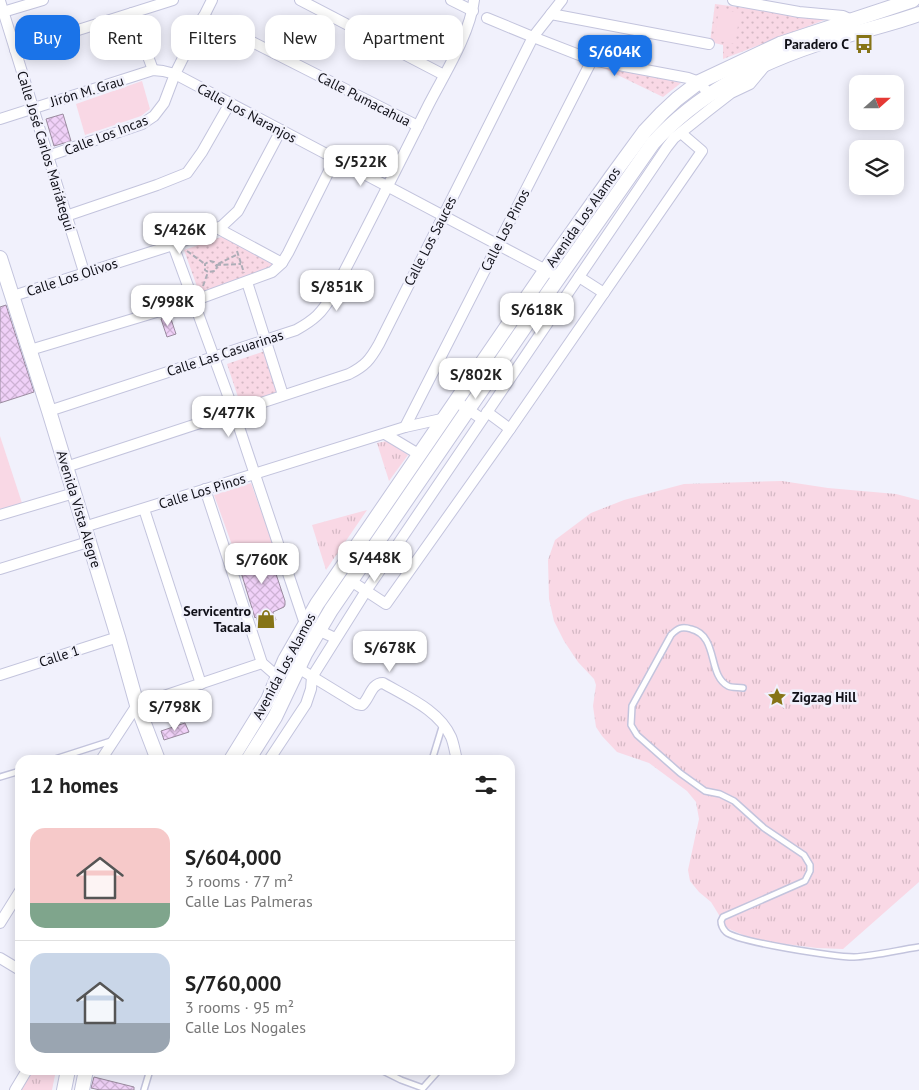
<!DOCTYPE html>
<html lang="en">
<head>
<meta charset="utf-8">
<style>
  :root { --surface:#fff; --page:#f6f6f6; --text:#222; --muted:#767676; --line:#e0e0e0; --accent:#1a73e8 }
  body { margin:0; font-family:"PT Sans",sans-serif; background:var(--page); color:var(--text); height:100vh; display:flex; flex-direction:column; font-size:19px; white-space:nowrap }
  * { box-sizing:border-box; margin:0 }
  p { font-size:16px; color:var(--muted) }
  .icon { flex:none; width:28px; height:28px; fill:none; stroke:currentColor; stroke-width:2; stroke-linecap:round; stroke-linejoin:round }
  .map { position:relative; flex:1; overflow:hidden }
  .sheet { position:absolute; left:15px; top:755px; width:500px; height:320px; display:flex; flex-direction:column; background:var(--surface); border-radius:15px; box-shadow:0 2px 12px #0003 }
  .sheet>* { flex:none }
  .top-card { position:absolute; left:15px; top:15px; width:500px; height:45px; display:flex; gap:10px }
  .needle { width:32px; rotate:69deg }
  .controls { position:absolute; left:849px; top:75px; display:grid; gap:10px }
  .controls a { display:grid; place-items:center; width:55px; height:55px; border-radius:10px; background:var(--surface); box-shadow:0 2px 12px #0003; font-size:25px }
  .price { position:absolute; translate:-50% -42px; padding:0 11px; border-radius:10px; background:#fff; color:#222; font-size:16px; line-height:32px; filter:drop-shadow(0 1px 2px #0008) }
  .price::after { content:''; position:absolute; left:50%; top:30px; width:15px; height:11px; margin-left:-8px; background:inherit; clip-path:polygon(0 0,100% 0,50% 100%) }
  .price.current { background:var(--accent); color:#fff }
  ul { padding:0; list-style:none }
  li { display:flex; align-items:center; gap:15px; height:125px; padding:0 15px }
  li+li { border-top:1px solid var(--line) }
  li span { display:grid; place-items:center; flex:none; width:140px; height:100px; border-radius:15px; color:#555 }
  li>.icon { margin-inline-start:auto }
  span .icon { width:60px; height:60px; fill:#fffc; stroke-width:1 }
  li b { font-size:21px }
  h2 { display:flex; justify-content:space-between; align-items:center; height:60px; padding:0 15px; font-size:21px }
  .tag { padding:0 18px; border-radius:15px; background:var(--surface); box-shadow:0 2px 12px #0003; font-size:18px; line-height:45px }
  .tag.current { background:var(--accent); color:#fff }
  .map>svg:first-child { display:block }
</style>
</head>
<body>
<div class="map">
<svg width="919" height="1090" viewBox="0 0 919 1090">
  <defs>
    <pattern id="grass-tufts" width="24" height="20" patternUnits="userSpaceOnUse" patternTransform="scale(1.25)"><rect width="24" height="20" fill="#f9d8e5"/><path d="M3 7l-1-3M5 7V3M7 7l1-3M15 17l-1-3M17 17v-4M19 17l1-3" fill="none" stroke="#d4b8c4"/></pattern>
    <pattern id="park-dots" width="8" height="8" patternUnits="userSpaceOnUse" patternTransform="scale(1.25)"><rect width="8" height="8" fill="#f9d8e5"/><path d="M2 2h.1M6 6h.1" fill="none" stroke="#d4b8c4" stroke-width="1.8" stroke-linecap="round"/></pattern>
    <pattern id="building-cross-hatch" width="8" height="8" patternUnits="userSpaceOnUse" patternTransform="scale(1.25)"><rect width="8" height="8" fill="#f0d1f8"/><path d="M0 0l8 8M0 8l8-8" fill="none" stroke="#cdb2d4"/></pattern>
  </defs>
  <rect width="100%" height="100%" fill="#f1f1fc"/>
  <g fill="url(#grass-tufts)">
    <path d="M387,441L408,455L389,481L377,443Z"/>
    <path d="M782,481L828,488L896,494L919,500V882L843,949L817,948L762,941L743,935L727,928L711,902L699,892L690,881L688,870L699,819L696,802L687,791L649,763L617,752L602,736L596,727L593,706L596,685L594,679L578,662L564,641L554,621L549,599L548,560L555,540L591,513L624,500L684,484Z"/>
    <path d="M367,510L326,570L312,525Z"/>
    <path d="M32,1070H56L52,1090H20Z"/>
  </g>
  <g fill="url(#park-dots)">
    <path d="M715,4L827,19L723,59V45L710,42Z"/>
    <path d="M602,64H605L681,83L663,97L601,67Z"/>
    <path d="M224,236L274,264L269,268L200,295L184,250Z"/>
    <path d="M265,351L279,393L241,406L227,364Z"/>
  </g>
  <g fill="#f9d8e5">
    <path d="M719,9L740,13L735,44L714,40Z"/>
    <path d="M142,81L150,109L141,116L85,135L76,104Z"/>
    <path d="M0,436L22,503L0,509Z"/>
    <path d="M251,483L274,547L237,559L214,495Z"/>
  </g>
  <g fill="url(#building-cross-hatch)" stroke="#9a8b9f">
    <path d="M63,114L71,141L54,146L46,119Z"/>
    <path d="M6,305L34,392L0,403V307Z"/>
    <path d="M170,316L176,334L167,337L161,319Z"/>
    <path d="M272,547L279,569L275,571L285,601V605L284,607L273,612L276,620L259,626L256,617L255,618L237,559Z"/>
    <path d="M185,723L189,732L164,740L161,731Z"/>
    <path d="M94,1077L134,1087V1090H100L91,1088Z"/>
  </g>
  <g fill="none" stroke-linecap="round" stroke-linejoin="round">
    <g stroke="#c3c4dd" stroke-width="8">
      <g id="lane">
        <path d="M743,688C739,687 732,688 728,686C707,675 719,636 691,629C682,626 678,628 671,635L632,706L631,725L637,735L680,773L705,791L720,794L734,801L764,828L804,855L810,865V871L805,881L723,917L721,921C721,925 723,929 726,932C737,942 836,957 854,957C875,956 898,950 919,947"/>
        <path d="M52,760L111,741"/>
        <path d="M432,760L443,724"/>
        <path d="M0,777L20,771"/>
        <path d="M381,1070L401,1080L423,1088L439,1070"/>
        <path d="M144,1090L150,1070"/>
      </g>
    </g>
    <g stroke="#c3c4dd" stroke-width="12">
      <g id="street">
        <path d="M300,0L444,75"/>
        <path d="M451,0L473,11"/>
        <path d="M733,0L799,12L843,16L852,20"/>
        <path d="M0,1L84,272"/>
        <path d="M3,12L43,0"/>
        <path d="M132,13L153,70"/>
        <path d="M551,14L709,44"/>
        <path d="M203,17L418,126"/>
        <path d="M487,18L533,37L592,60L688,78L699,82L709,94"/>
        <path d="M15,50L173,0"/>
        <path d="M0,119L153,70L163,71L175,74L559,277"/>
        <path d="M48,156L142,124L154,116L164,103L175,74L212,0"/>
        <path d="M66,216L157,185L187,173L202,152L230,103"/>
        <path d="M217,228L282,263"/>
        <path d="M173,245L234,412L305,624L335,638"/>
        <path d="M579,277L604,293"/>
        <path d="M247,282L283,395"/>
        <path d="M13,296L173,245L222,226L238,211L281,130"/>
        <path d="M30,350L193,301L272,272L282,263L288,253L335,159"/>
        <path d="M457,402L482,419"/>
        <path d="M49,411L296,330C314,320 322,313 332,295C365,232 397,168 429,104C445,73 470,34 474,0"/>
        <path d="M487,412L510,429"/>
        <path d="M405,427L592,60"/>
        <path d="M385,434L420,455"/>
        <path d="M66,467L349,374C365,366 370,360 379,344L533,37L562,0"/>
        <path d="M205,489L262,663L278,677"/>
        <path d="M144,509L201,684"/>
        <path d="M0,515L74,493"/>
        <path d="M84,527L405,427L446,418"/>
        <path d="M0,569L88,542"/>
        <path d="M351,581L386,604L510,429L702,151L681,133"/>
        <path d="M285,660L357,704L362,705C370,698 371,683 383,683C407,697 439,710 451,737C454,744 455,753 457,760"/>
        <path d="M0,675L118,637"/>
        <path d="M101,760L137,705L262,663"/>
        <path d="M269,760L306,704L311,689L312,677L366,591L667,147L674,138L709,110L731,93L750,84L765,66"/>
        <path d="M0,923L20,891"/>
        <path d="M0,958L20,970"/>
        <path d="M15,1090L27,1070"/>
      </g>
    </g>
    <g stroke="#c3c4dd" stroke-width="16">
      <g id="secondary">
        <path d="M0,258L49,411L118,637L137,705L158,760"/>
        <path d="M231,760L268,700L285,660L317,604L556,255L612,176L645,131L662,113L677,99L699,82L780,44L913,0"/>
        <path d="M248,760L275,717L305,654L331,610L550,290L653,143C698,94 754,65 817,44C851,33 886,26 919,14"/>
        <path d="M64,1090L68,1070"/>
        <path d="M82,1090L86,1070"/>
      </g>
    </g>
    <g stroke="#adadb7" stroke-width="2" stroke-dasharray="5 2.5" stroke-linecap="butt">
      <path d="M187,251L205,264"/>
      <path d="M237,251L244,273"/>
      <path d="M218,264L238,254"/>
      <path d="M216,265L241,264"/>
      <path d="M203,286L208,272L205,270V264L210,261L214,262L217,267L215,271L208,272"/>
    </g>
    <use href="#lane" stroke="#fff" stroke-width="5"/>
    <use href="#street" stroke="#fff" stroke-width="10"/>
    <use href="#secondary" stroke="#fff" stroke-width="14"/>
  </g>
  <defs>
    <g id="bus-bare" transform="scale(1.5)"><path d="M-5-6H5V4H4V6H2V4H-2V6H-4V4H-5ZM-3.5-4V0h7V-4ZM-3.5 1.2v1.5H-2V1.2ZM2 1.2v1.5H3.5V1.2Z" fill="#867417" stroke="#f1f1fc" stroke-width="2.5" paint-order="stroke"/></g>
    <g id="shop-bare" transform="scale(1.5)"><path d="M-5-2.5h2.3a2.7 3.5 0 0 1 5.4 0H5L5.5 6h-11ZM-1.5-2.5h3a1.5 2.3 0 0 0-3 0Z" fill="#867417" stroke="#f1f1fc" stroke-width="2.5" paint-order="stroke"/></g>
    <g id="sight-bare" transform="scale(1.5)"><path d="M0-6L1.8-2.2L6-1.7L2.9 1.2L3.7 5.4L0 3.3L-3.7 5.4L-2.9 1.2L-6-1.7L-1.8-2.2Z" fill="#867417" stroke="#f1f1fc" stroke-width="2.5" paint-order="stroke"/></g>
  </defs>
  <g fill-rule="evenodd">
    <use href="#bus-bare" x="864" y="44"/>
    <use href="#shop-bare" x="266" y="619"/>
    <use href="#sight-bare" x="777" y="697"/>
  </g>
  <g text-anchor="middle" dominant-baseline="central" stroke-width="5" stroke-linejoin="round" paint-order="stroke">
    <g font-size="14" font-weight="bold" fill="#101018" stroke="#f1f1fc" text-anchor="end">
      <text x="849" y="44">Paradero C</text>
      <text x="251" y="611">Servicentro<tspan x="251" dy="16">Tacala</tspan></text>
      <text x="792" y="697" text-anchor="start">Zigzag Hill</text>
    </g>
    <g font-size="14" fill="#101018" stroke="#f1f1fc">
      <text transform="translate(87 91) rotate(-17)">Jirón M. Grau</text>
      <text transform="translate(364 99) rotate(27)">Calle Pumacahua</text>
      <text transform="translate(247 113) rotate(28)">Calle Los Naranjos</text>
      <text transform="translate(106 135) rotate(-21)">Calle Los Incas</text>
      <text transform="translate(46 151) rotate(73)">Calle José Carlos Mariátegui</text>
      <text transform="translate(583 217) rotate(-55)">Avenida Los Alamos</text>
      <text transform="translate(505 230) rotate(-63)">Calle Los Pinos</text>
      <text transform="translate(430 241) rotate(-63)">Calle Los Sauces</text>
      <text transform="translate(72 277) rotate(-18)">Calle Los Olivos</text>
      <text transform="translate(225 353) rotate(-18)">Calle Las Casuarinas</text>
      <text transform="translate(202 491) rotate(-17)">Calle Los Pinos</text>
      <text transform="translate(79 509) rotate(73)">Avenida Vista Alegre</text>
      <text transform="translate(59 656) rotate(-18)">Calle 1</text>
      <text transform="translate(284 666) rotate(-62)">Avenida Los Alamos</text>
    </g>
  </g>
</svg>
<div class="controls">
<a><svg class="needle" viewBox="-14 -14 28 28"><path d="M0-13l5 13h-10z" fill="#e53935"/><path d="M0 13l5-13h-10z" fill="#767676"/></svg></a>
<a><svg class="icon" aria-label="layers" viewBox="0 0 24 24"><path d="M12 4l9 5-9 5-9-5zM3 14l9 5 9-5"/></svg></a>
</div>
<b class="price current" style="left:615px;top:77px">S/604K</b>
<b class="price" style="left:361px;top:187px">S/522K</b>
<b class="price" style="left:180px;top:255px">S/426K</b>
<b class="price" style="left:337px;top:312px">S/851K</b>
<b class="price" style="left:168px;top:327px">S/998K</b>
<b class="price" style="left:537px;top:335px">S/618K</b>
<b class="price" style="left:476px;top:400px">S/802K</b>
<b class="price" style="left:229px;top:438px">S/477K</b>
<b class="price" style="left:375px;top:583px">S/448K</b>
<b class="price" style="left:262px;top:585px">S/760K</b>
<b class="price" style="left:390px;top:673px">S/678K</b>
<b class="price" style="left:175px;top:732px">S/798K</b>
<div class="top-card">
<a class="tag current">Buy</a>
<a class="tag">Rent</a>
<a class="tag">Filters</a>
<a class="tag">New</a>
<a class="tag">Apartment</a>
</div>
<section class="sheet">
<h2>12 homes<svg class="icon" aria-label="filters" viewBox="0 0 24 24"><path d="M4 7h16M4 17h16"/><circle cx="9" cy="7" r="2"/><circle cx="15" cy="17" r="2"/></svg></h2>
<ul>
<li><span style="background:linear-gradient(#f6c9c9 75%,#7fa58c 0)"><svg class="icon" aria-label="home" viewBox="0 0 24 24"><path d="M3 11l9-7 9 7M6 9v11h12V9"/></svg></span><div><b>S/604,000</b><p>3 rooms · 77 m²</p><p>Calle Las Palmeras</p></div></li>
<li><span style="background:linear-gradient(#c9d6e8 70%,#9aa5b1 0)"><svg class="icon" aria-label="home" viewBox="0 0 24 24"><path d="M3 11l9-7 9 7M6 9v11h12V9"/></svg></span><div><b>S/760,000</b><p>3 rooms · 95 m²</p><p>Calle Los Nogales</p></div></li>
</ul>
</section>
</div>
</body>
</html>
